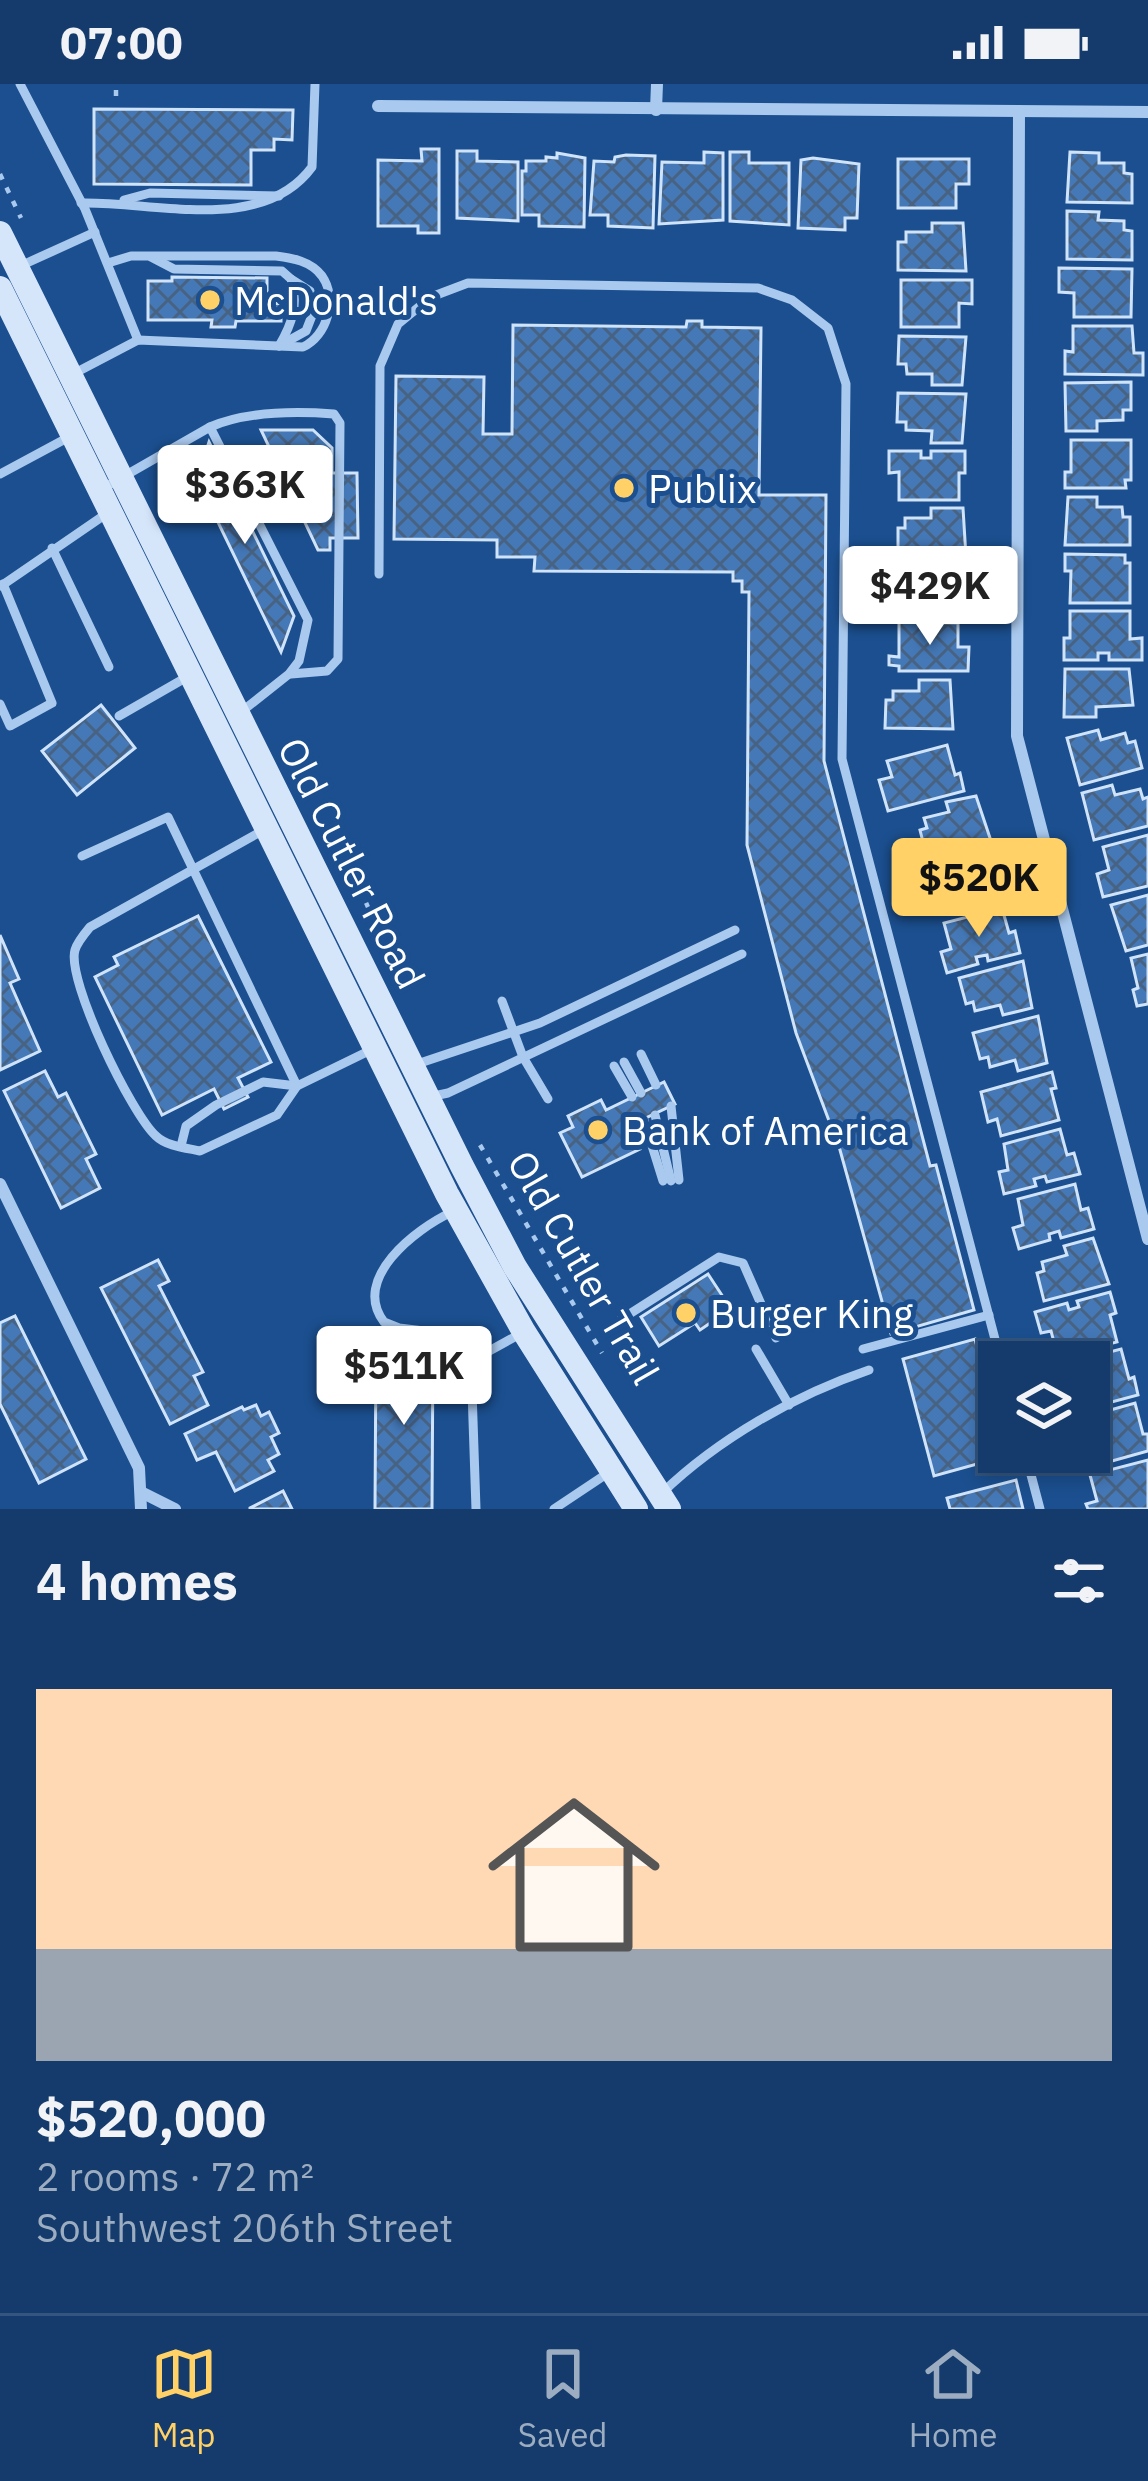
<!DOCTYPE html>
<html lang="en">
<head>
<meta charset="utf-8">
<style>
  :root { --surface:#143b6b; --page:#1d4271; --text:#f1f3f6; --muted:#9dadc1; --line:#33557e; --accent:#ffd166 }
  body { margin:0; font-family:"IBM Plex Sans",sans-serif; background:var(--page); color:var(--text); height:100vh; display:flex; flex-direction:column; font-size:45px; white-space:nowrap }
  * { box-sizing:border-box; margin:0 }
  p { font-size:39px; color:var(--muted) }
  .icon { flex:none; width:66px; height:66px; fill:none; stroke:currentColor; stroke-width:2; stroke-linecap:round; stroke-linejoin:round }
  .map { position:relative; height:1425px; overflow:hidden }
  .side { display:flex; flex-direction:column; background:var(--surface); flex:1 }
  .side>* { flex:none }
  .buttons { position:absolute; left:978px; top:1257px; display:grid; gap:24px }
  .buttons a { display:grid; place-items:center; width:132px; height:132px; border-radius:0px; background:var(--surface); box-shadow:0 6px 18px #0003,0 0 0 3px var(--line); font-size:60px }
  .price { position:absolute; translate:-50% -102px; padding:0 27px; border-radius:12px; background:#fff; color:#222; font-size:39px; line-height:78px; filter:drop-shadow(0 3px 6px #0008) }
  .price::after { content:''; position:absolute; left:50%; top:72px; width:36px; height:27px; margin-left:-18px; background:inherit; clip-path:polygon(0 0,100% 0,50% 100%) }
  .price.current { background:var(--accent); color:#111 }
  ul { padding:0; list-style:none }
  li { display:grid; align-content:center; gap:24px; height:636px; padding:0 36px }
  li+li { border-top:3px solid var(--line) }
  li span { display:grid; place-items:center; height:372px; border-radius:0px; color:#555 }
  li>.icon { margin-inline-start:auto }
  span .icon { width:216px; height:216px; fill:#fffc; stroke-width:1 }
  li b { font-size:51px }
  h2 { display:flex; justify-content:space-between; align-items:center; height:144px; padding:0 36px; font-size:51px }
  .status { display:flex; justify-content:space-between; align-items:center; height:84px; padding:0 60px; background:var(--surface); direction:ltr }
  .status svg { height:33px; fill:currentColor }
  .tab-bar { display:flex; justify-content:space-around; align-items:center; height:168px; border-top:3px solid var(--line); background:var(--surface); font-size:33px; color:var(--muted) }
  .tab-bar a { display:grid; justify-items:center; gap:6px }
  .tab-bar .current { color:var(--accent) }
  .map>svg:first-child { display:block }
</style>
</head>
<body>
<div class="status"><b>07:00</b><svg viewBox="0 0 49 12"><path d="M0 12V9h3v3zM5 12V6h3v6zM10 12V3h3v9zM15 12V0h3v12zM26 1h20v11H26zM47 4h2v5h-2z"/></svg></div>
<div class="map">
<svg width="1148" height="1425" viewBox="0 0 1148 1425">
  <defs>
    <pattern id="building-cross-hatch" width="8" height="8" patternUnits="userSpaceOnUse" patternTransform="scale(3)"><rect width="8" height="8" fill="#4478b7"/><path d="M0 0l8 8M0 8l8-8" fill="none" stroke="#486282"/></pattern>
  </defs>
  <rect width="100%" height="100%" fill="#1b4f8f"/>
  <g fill="url(#building-cross-hatch)" stroke="#cfe3fa" stroke-width="3">
    <path d="M94,25L293,26L292,56L274,55V66H251V101L94,100Z"/>
    <path d="M421,65H439V149H418V142H378V76L422,77Z"/>
    <path d="M457,67H477V77L518,78V137L457,134Z"/>
    <path d="M704,68L723,69V136L659,140L662,78L704,79Z"/>
    <path d="M730,68H749V79H789V141L730,137Z"/>
    <path d="M1070,68L1099,69V79H1124V89L1132,90V119L1067,118Z"/>
    <path d="M557,69L585,74L584,143L539,142V131H522V87H526V77H546V73L557,74Z"/>
    <path d="M626,71L655,72L653,144L608,142V131H590L594,77L614,78L615,73Z"/>
    <path d="M813,74L859,80L857,134H845V146L798,144L801,76Z"/>
    <path d="M898,75H969V100H956V124H898Z"/>
    <path d="M1067,127L1099,128L1098,136L1124,137V146L1132,147V176L1067,175Z"/>
    <path d="M932,139H963L966,187L898,186V158H906V148H932Z"/>
    <path d="M1059,184L1132,185L1131,233H1074V209L1059,208Z"/>
    <path d="M172,193L267,194V212H272V219L281,220V237H236L235,243H211L212,236H148V197H172Z"/>
    <path d="M901,196H972V220L959,219V243H901Z"/>
    <path d="M687,237H702V243L761,244L759,411H826L824,677L930,1082L936,1081L974,1226L891,1250L840,1066L796,949L747,761L749,508H742V497H733V488L534,487L535,473H497V456L394,455L396,292L484,293L483,350H512L513,241L686,243Z"/>
    <path d="M1073,242H1132L1134,269H1143V291L1065,290V267L1073,268Z"/>
    <path d="M899,252L966,253L962,301H932V290H907L906,280H898Z"/>
    <path d="M1131,298V326H1123V336L1097,337V347H1066L1065,299Z"/>
    <path d="M898,309L966,310L962,359H931L932,347L906,346V338H897Z"/>
    <path d="M261,346H313L332,364V389H357L358,454H330V466H318Z"/>
    <path d="M1071,356H1131V396H1125L1126,404H1065V388H1071Z"/>
    <path d="M209,358L294,532L281,568L197,395Z"/>
    <path d="M889,367H921V374H931V367H965V389H959V416H899V388L889,389Z"/>
    <path d="M1068,413H1097V423H1122L1123,433H1130V461H1065Z"/>
    <path d="M931,424H963L966,473H898V444H905V434H931Z"/>
    <path d="M1065,470L1125,471V479H1130V519H1070L1071,487H1065Z"/>
    <path d="M898,481H965L962,530H931V519H905V509L898,510Z"/>
    <path d="M1070,527H1130V555L1142,554V576H1109V569H1098V576H1064V554H1070Z"/>
    <path d="M899,538L958,539V563H969L968,587H899V582L889,581V572L899,573Z"/>
    <path d="M1065,585H1129L1133,621L1096,623V633H1064Z"/>
    <path d="M919,596H950L953,645L885,644L886,616H893V607H919Z"/>
    <path d="M101,621L135,664L77,711L42,667Z"/>
    <path d="M1098,646L1101,656L1125,649L1128,659L1135,657L1142,684L1080,701L1067,654Z"/>
    <path d="M947,661L955,691L960,689L964,707L888,727L879,696L892,693L887,677Z"/>
    <path d="M1112,701L1115,711L1140,705L1143,715L1148,713V742L1094,756L1082,709Z"/>
    <path d="M976,712L991,757L927,774L920,746L927,744L924,734L949,728L946,718Z"/>
    <path d="M1148,751V802L1103,813L1097,790L1109,786L1103,763Z"/>
    <path d="M979,768L980,773L995,769L1004,801L999,802L1003,815L976,822L971,810L946,816L943,807L936,809L929,781Z"/>
    <path d="M1148,811V861L1126,867L1111,821Z"/>
    <path d="M1002,824L1009,849L1015,847L1020,869L988,877L987,871L976,873L978,880L947,889L941,868L951,865L944,839Z"/>
    <path d="M198,832L271,978L238,994L248,1013L224,1025L214,1005L162,1031L95,893L118,881L114,873Z"/>
    <path d="M0,851L19,895L10,899L40,967L0,986Z"/>
    <path d="M1148,870V920L1137,922L1133,906L1138,904L1131,874Z"/>
    <path d="M1023,877L1032,924L1003,931L1000,921L975,927L973,918L966,920L959,894Z"/>
    <path d="M1038,932L1047,979L1018,987L1015,976L990,983L988,973L980,975L973,949Z"/>
    <path d="M45,987L58,1013L66,1009L96,1070L86,1075L100,1104L61,1124L4,1007Z"/>
    <path d="M1052,988L1056,1004L1051,1005L1059,1036L1001,1052L997,1035L988,1038L981,1008Z"/>
    <path d="M664,998L675,1020L629,1042L640,1065L582,1093L560,1049L573,1043L568,1032L601,1016L606,1026Z"/>
    <path d="M1060,1045L1067,1071L1074,1069L1080,1090L1047,1098L1045,1092L1034,1095L1036,1102L1004,1110L999,1088L1008,1086L1004,1060Z"/>
    <path d="M1075,1100L1081,1126L1088,1124L1094,1145L1061,1154L1059,1147L1049,1150L1050,1156L1019,1165L1013,1144L1023,1141L1018,1115Z"/>
    <path d="M1093,1154L1109,1200L1044,1217L1037,1189L1044,1187L1042,1178L1067,1171L1064,1162Z"/>
    <path d="M158,1176L169,1197L159,1202L203,1288L194,1292L208,1321L170,1340L101,1204Z"/>
    <path d="M708,1190L731,1225L700,1246L695,1239L659,1262L641,1233Z"/>
    <path d="M1110,1208L1116,1229L1110,1231L1117,1258L1058,1273L1051,1247L1041,1249L1035,1228L1067,1219L1069,1226L1079,1223L1077,1217Z"/>
    <path d="M15,1232L86,1375L39,1399L0,1320V1239Z"/>
    <path d="M975,1255L999,1344V1368L1006,1372L934,1392L903,1275Z"/>
    <path d="M376,1263H433L432,1425H375Z"/>
    <path d="M1121,1265L1129,1295L1134,1293L1138,1311L1089,1324V1278H1071Z"/>
    <path d="M1135,1319L1143,1350H1148V1367L1094,1382L1084,1368H1089V1332Z"/>
    <path d="M256,1321L261,1332L269,1328L279,1349L271,1353L279,1370L268,1376L274,1387L235,1407L216,1368L197,1376L185,1350L242,1323L244,1326Z"/>
    <path d="M1148,1376V1425H1088L1086,1420L1097,1417L1090,1391Z"/>
    <path d="M1016,1396L1023,1425H950L947,1414Z"/>
    <path d="M283,1407L292,1425H250V1424Z"/>
  </g>
  <g fill="none" stroke-linecap="round" stroke-linejoin="round">
    <g stroke="#a9c9ee" stroke-width="4.5" stroke-dasharray="6 9" stroke-linecap="butt">
      <path d="M116,12V0"/>
      <path d="M0,90L21,134"/>
      <path d="M323,740L354,792L408,912"/>
      <path d="M480,1061L602,1269"/>
    </g>
    <g stroke="#a9c9ee" stroke-width="9">
      <path d="M20,0L85,125L138,256"/>
      <path d="M124,116L150,109L279,112"/>
      <path d="M81,119C154,117 262,151 312,83L315,0"/>
      <path d="M151,173L174,185L282,187L291,195C299,220 292,240 279,262"/>
      <path d="M18,183L95,148"/>
      <path d="M279,262L306,247L313,229L310,207L291,195"/>
      <path d="M75,289L138,256L303,263C327,252 338,215 322,192C311,177 292,174 276,172H131L108,179"/>
      <path d="M210,343C247,327 294,327 334,330L340,339L338,575L327,587L291,590"/>
      <path d="M0,390L69,353"/>
      <path d="M100,406L210,343L308,536L299,577L289,590L241,628"/>
      <path d="M52,464L109,583"/>
      <path d="M379,490L380,282L398,240L431,213L468,199L758,204L792,216L828,244L846,300L842,675L1001,1278"/>
      <path d="M1,502L106,430"/>
      <path d="M0,620L10,642L52,619L3,500"/>
      <path d="M119,632L187,593"/>
      <path d="M262,747L90,843C85,849 77,859 75,866C66,896 132,1031 156,1052C166,1062 186,1064 200,1067L277,1031L297,1002L375,964"/>
      <path d="M82,772L168,733L297,1002"/>
      <path d="M502,917L523,973L548,1015"/>
      <path d="M641,970L656,1001"/>
      <path d="M624,978L641,1009"/>
      <path d="M414,981L540,939L735,846"/>
      <path d="M614,982L632,1013"/>
      <path d="M429,1013L448,1009L742,870"/>
      <path d="M671,1022L679,1096"/>
      <path d="M655,1031L671,1097"/>
      <path d="M644,1036L663,1097"/>
      <path d="M181,1062L186,1042L216,1021L263,998L297,1002"/>
      <path d="M452,1128C415,1145 351,1195 384,1238L399,1244L457,1251L471,1277"/>
      <path d="M620,1236L719,1173L743,1179L776,1254"/>
      <path d="M756,1265L789,1321"/>
      <path d="M863,1265L989,1231"/>
      <path d="M1025,1368L1040,1425"/>
      <path d="M662,1409C718,1355 795,1311 869,1286"/>
      <path d="M476,1425L471,1277L520,1250"/>
      <path d="M554,1425L611,1387"/>
    </g>
    <g stroke="#a9c9ee" stroke-width="12">
      <path d="M378,22L1148,28"/>
      <path d="M656,26L657,0"/>
      <path d="M1019,27L1017,652L1148,1155"/>
      <path d="M0,1100L139,1384L141,1425"/>
      <path d="M143,1409L175,1425"/>
    </g>
    <g stroke="#d6e6fa" stroke-width="24">
      <path d="M0,149L462,1082L515,1183L669,1425"/>
      <path d="M0,204L447,1110L524,1248L636,1425"/>
    </g>
  </g>
  <g fill="#ffd166" stroke="#1b4f8f" stroke-width="4.5">
    <circle cx="210" cy="216" r="12"/>
    <circle cx="624" cy="404" r="12"/>
    <circle cx="598" cy="1046" r="12"/>
    <circle cx="686" cy="1229" r="12"/>
  </g>
  <g text-anchor="middle" dominant-baseline="central" stroke-width="10" stroke-linejoin="round" paint-order="stroke">
    <g font-size="39" fill="#fff" stroke="#1b4f8f" text-anchor="start">
      <text x="234" y="216">McDonald's</text>
      <text x="648" y="404">Publix</text>
      <text x="622" y="1046">Bank of America</text>
      <text x="710" y="1229">Burger King</text>
    </g>
    <g font-size="39" fill="#fff" stroke="#1b4f8f">
      <text transform="translate(352 779) rotate(63)">Old Cutler Road</text>
      <text transform="translate(584 1183) rotate(60)">Old Cutler Trail</text>
    </g>
  </g>
</svg>
<div class="buttons">
<a><svg class="icon" aria-label="layers" viewBox="0 0 24 24"><path d="M12 4l9 5-9 5-9-5zM3 14l9 5 9-5"/></svg></a>
</div>
<b class="price" style="left:245px;top:463px">$363K</b>
<b class="price" style="left:930px;top:564px">$429K</b>
<b class="price current" style="left:979px;top:856px">$520K</b>
<b class="price" style="left:404px;top:1344px">$511K</b>
</div>
<section class="side">
<h2>4 homes<svg class="icon" aria-label="filters" viewBox="0 0 24 24"><path d="M4 7h16M4 17h16"/><circle cx="9" cy="7" r="2"/><circle cx="15" cy="17" r="2"/></svg></h2>
<ul>
<li><span style="background:linear-gradient(#ffd9b3 70%,#9aa5b1 0)"><svg class="icon" aria-label="home" viewBox="0 0 24 24"><path d="M3 11l9-7 9 7M6 9v11h12V9"/></svg></span><div><b>$520,000</b><p>2 rooms · 72 m²</p><p>Southwest 206th Street</p></div></li>
</ul>
</section>
<nav class="tab-bar">
<a class="current"><svg class="icon" aria-label="map" viewBox="0 0 24 24"><path d="M3 6l6-2 6 2 6-2v14l-6 2-6-2-6 2zM9 4v14M15 6v14"/></svg>Map</a>
<a><svg class="icon" aria-label="saved" viewBox="0 0 24 24"><path d="M7 4h10v16l-5-4-5 4z"/></svg>Saved</a>
<a><svg class="icon" aria-label="home" viewBox="0 0 24 24"><path d="M3 11l9-7 9 7M6 9v11h12V9"/></svg>Home</a>
</nav>
</body>
</html>
